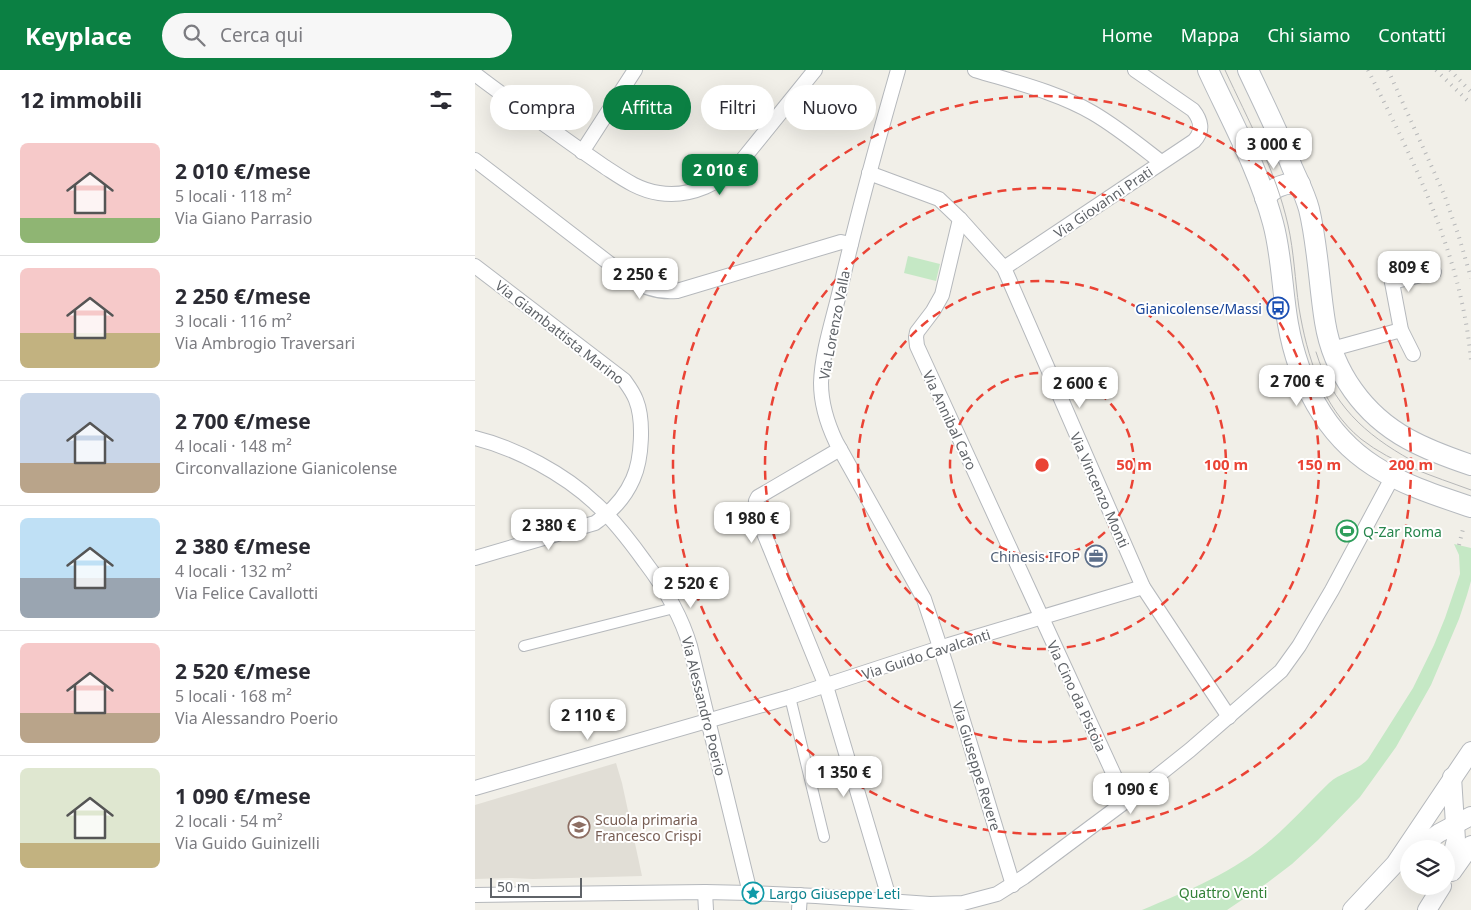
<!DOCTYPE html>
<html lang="it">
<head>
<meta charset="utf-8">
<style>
  :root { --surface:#fff; --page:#f7f7f7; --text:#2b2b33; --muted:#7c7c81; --line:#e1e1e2; --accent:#0b8043 }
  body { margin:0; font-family:"Noto Sans",sans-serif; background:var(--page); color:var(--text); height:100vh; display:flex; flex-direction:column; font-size:19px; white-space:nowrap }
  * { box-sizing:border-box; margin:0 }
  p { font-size:16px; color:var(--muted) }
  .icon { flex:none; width:28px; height:28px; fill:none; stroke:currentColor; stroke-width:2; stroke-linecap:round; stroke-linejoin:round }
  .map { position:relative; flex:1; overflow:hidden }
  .side { display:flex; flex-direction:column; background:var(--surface); width:475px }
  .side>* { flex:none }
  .guide { position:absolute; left:15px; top:15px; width:475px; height:45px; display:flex; gap:10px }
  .fabs { position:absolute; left:925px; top:770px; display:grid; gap:10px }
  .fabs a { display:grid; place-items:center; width:55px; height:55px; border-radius:50%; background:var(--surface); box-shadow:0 5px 20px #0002; font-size:25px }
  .scale { position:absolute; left:15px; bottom:12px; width:92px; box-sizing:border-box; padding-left:5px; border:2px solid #5f6368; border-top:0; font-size:14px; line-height:18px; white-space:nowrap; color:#5f6368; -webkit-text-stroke:4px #fff; paint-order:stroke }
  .price { position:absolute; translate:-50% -42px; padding:0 11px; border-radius:10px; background:#fff; color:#222; font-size:16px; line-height:32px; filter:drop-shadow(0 1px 2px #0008) }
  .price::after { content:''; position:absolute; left:50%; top:30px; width:15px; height:11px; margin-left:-8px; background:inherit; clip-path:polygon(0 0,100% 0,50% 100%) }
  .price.current { background:var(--accent); color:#fff }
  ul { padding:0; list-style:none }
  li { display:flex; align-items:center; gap:15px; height:125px; padding:0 20px }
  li+li { border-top:1px solid var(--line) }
  li span { display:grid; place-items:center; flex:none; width:140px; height:100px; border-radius:8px; color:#555 }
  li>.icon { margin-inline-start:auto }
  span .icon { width:60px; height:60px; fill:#fffc; stroke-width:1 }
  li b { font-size:21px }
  h2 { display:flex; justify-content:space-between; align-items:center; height:60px; padding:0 20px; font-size:21px }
  .pill { padding:0 18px; border-radius:22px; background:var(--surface); box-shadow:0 5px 20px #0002; font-size:18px; line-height:45px }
  .pill.current { background:var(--accent); color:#fff }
  header { display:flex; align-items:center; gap:30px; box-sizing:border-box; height:70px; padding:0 25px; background:var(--accent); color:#fff }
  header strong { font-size:24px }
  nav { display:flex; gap:28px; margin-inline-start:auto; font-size:18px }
  .search { width:350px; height:45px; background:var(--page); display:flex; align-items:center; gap:12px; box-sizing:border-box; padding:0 18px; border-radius:28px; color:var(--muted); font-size:19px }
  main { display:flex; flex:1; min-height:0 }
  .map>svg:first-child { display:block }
</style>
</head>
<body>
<header>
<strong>Keyplace</strong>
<div class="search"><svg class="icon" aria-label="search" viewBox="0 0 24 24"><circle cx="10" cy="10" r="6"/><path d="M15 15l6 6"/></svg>Cerca qui</div>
<nav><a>Home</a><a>Mappa</a><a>Chi siamo</a><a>Contatti</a></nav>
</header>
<main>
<section class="side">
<h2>12 immobili<svg class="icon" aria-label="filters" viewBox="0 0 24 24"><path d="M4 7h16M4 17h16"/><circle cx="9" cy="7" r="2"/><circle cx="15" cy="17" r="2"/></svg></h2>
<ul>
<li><span style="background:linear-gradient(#f6c9c9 75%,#8fb573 0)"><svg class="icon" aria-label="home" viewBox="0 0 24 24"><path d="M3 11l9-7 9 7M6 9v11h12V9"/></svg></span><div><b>2 010 €/mese</b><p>5 locali · 118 m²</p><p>Via Giano Parrasio</p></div></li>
<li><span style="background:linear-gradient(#f6c9c9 65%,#c2b280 0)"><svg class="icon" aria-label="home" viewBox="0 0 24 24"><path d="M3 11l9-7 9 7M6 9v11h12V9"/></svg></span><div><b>2 250 €/mese</b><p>3 locali · 116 m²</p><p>Via Ambrogio Traversari</p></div></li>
<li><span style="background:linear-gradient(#c9d6e8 70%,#b9a48a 0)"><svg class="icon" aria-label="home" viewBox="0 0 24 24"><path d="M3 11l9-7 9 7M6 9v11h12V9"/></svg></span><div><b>2 700 €/mese</b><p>4 locali · 148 m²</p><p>Circonvallazione Gianicolense</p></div></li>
<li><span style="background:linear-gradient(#bfe0f5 60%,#9aa5b1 0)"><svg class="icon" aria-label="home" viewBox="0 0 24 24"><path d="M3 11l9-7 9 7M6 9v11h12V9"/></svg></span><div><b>2 380 €/mese</b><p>4 locali · 132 m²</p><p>Via Felice Cavallotti</p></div></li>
<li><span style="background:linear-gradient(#f6c9c9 70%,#b9a48a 0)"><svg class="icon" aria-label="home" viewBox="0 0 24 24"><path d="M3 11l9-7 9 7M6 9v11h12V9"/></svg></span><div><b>2 520 €/mese</b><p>5 locali · 168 m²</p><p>Via Alessandro Poerio</p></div></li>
<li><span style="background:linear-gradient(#dfe7d0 75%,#c2b280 0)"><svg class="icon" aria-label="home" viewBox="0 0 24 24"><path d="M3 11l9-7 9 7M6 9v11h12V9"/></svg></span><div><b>1 090 €/mese</b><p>2 locali · 54 m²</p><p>Via Guido Guinizelli</p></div></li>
</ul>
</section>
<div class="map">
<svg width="996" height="840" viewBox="0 0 996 840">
  <rect width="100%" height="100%" fill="#f1efe8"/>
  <path fill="#e1ded6" d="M141,693L147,713L167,806L58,809L37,808L0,809V735Z"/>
  <g fill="#c5e8c5">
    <path d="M433,186L465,194L461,211L429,203Z"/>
    <path d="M979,474L996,478V511L992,525L984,549L956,615L921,677L885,727L843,770L817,794L792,813L752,840H667C712,821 760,802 797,769C817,752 835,731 854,713C866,702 882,701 893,689L938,618L959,575L970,548L985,504L984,485Z"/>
  </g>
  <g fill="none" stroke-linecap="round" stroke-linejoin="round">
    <g stroke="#b5b8bc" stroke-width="12">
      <g id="pedestrian">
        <path d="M49,576L199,538"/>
        <path d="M315,627L349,767"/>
      </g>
    </g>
    <g stroke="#b5b8bc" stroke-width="16">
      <g id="minor">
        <path d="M423,0C402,73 382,146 365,220C358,250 347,282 346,313C346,334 352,353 361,372L449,529L471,595L538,815"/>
        <path d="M500,0C539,12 582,22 618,43C642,57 664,75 686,92"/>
        <path d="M0,4C27,25 55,44 83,64C98,75 114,86 130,97C147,108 163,120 184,123C215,128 248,113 268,89L340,0"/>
        <path d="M107,82L160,0"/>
        <path d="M0,90L152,207C167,217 183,223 202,221L366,172L376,174"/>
        <path d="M394,103L464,129L485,149L529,198L668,517L754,647"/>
        <path d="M485,149L467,225L458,241L442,262L441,267L442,276L651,731"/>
        <path d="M913,191L926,260L938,284"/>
        <path d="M0,196L149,310C154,317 158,322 161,330C169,350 167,389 158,409C151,425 138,440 124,450L120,453L0,488"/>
        <path d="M529,198L719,71C729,61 726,50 718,40L660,0"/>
        <path d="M917,212L959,202"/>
        <path d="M857,279L926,260"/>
        <path d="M0,368C41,378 89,404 120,433C139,450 155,471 170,492C189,517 206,545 215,576L275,823"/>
        <path d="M365,379L283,427L281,431L280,441L351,616L415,831"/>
        <path d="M0,718L315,627L474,575L668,517"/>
        <path d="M230,822L231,840"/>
        <path d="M0,825L230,822L275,823L341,826L455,834L488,833L522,824L549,807L651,731L715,680L806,601L824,576L857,520L918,406"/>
        <path d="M324,840L325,825"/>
      </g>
    </g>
    <g stroke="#b5b8bc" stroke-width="20">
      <g id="tertiary">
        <path d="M942,779L964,763L996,746"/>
        <path d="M971,801L978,782L981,770L977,707"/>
        <path d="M977,802L996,775"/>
        <path d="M877,840L920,794L996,681"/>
        <path d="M952,840L967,816"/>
      </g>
    </g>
    <g stroke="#b6babf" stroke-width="22">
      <g id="secondary">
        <path d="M733,0C756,50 784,100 798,153C807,186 807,221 813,254C823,310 849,364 899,396C928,415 963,426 996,437"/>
        <path d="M773,0C788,32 804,64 817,97C823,111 830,124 834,139C843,176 844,215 850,252C858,302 889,345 933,369C953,380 975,388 996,395"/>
        <path d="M768,76C782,82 794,76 803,64"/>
        <path d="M790,128C798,117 811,112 825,114"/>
      </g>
    </g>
    <use href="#pedestrian" stroke="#fff" stroke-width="10"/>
    <use href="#minor" stroke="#fff" stroke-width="14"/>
    <use href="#tertiary" stroke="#fff" stroke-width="18"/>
    <use href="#secondary" stroke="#fff" stroke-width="20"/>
    <g stroke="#b6b7b8" stroke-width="1">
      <path d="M750,0C773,50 801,101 813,155C819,182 820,210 824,238C832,286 847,337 886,369C918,394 958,406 996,420"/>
      <path d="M841,282C857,334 889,364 936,390"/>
    </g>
    <g stroke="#b6b7b8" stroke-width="4" stroke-dasharray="1 6" stroke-linecap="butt">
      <path d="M893,0C940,94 986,184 996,290"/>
      <path d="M913,0L969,124L984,167L996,208"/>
      <path d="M961,0L996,34"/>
      <path d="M975,0L996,22"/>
      <path d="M984,475L989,455"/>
    </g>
  </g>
  <g fill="none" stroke="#ea4335" stroke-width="2.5" stroke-dasharray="9 6">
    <circle cx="567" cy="395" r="92"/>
    <circle cx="567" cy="395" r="184"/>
    <circle cx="567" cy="395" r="277"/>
    <circle cx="567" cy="395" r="369"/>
  </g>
  <defs>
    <g id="bus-ring" transform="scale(1.125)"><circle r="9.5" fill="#fff" stroke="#1a4fb4" stroke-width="1.5"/><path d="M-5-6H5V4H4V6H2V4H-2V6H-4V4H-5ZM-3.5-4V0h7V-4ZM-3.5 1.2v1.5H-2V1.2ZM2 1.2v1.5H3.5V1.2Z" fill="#1a4fb4"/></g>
    <g id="stadium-ring" transform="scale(1.125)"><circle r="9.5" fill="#fff" stroke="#2e9e5b" stroke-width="1.5"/><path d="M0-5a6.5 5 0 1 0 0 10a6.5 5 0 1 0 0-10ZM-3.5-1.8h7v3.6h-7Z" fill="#2e9e5b"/></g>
    <g id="office-ring" transform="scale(1.125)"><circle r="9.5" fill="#fff" stroke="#5c6f8a" stroke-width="1.5"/><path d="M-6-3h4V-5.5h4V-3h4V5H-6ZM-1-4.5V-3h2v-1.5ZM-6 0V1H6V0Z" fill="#5c6f8a"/></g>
    <g id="school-ring" transform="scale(1.125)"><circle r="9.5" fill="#fff" stroke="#8d6e63" stroke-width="1.5"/><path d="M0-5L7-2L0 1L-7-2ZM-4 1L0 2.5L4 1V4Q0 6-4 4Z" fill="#8d6e63"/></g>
    <g id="sight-ring" transform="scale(1.125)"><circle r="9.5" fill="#fff" stroke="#0f9aa8" stroke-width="1.5"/><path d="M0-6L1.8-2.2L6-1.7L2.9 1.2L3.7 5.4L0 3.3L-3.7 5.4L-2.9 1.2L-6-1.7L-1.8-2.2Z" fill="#0f9aa8"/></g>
  </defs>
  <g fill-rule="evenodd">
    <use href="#bus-ring" x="803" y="238"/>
    <use href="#stadium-ring" x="872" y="461"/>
    <use href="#office-ring" x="621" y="486"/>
    <use href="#school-ring" x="104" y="757"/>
    <use href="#sight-ring" x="278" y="823"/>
  </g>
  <g text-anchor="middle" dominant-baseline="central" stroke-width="4" stroke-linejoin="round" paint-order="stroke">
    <g font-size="14" fill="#5f6368" stroke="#fff">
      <text transform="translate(628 132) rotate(-34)">Via Giovanni Prati</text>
      <text transform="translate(359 255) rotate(-79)">Via Lorenzo Valla</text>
      <text transform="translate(85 262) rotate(38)">Via Giambattista Marino</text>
      <text transform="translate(475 350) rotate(65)">Via Annibal Caro</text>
      <text transform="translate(625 420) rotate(66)">Via Vincenzo Monti</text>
      <text transform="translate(451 584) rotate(-18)">Via Guido Cavalcanti</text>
      <text transform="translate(602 626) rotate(65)">Via Cino da Pistoia</text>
      <text transform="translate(229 636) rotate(76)">Via Alessandro Poerio</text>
      <text transform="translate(502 696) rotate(73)">Via Giuseppe Revere</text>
    </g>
    <g font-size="14" fill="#164399" stroke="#fff" text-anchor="end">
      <text x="787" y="238">Gianicolense/Massi</text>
    </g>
    <g font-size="14" fill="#27864d" stroke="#fff" text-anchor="start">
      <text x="888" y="461">Q-Zar Roma</text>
    </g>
    <g font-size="14" fill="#4e5e75" stroke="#fff" text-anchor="end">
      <text x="605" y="486">Chinesis IFOP</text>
    </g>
    <g font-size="14" fill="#785e54" stroke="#fff" text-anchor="start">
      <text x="120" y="749">Scuola primaria<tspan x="120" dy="16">Francesco Crispi</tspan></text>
    </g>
    <g font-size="14" fill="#348238" stroke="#fff">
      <text x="748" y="822">Quattro Venti</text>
    </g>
    <g font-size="14" fill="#0d838f" stroke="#fff" text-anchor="start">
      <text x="294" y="823">Largo Giuseppe Leti</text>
    </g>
  </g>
  <circle cx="567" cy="395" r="8" fill="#ea4335" stroke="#fff" stroke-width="2.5"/>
  <g font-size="15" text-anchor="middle" font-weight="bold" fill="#ea4335" stroke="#fff" stroke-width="4" stroke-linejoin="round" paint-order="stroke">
    <text x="659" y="400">50 m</text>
    <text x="751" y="400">100 m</text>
    <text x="844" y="400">150 m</text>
    <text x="936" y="400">200 m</text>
  </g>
</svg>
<div class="fabs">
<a><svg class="icon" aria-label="layers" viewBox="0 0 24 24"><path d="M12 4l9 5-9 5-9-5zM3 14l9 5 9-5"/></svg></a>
</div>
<div class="scale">50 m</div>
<b class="price" style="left:799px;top:100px">3 000 €</b>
<b class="price current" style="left:245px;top:126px">2 010 €</b>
<b class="price" style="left:934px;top:223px">809 €</b>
<b class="price" style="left:165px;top:230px">2 250 €</b>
<b class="price" style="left:822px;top:337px">2 700 €</b>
<b class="price" style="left:605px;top:339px">2 600 €</b>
<b class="price" style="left:277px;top:474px">1 980 €</b>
<b class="price" style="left:74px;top:481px">2 380 €</b>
<b class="price" style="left:216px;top:539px">2 520 €</b>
<b class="price" style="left:113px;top:671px">2 110 €</b>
<b class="price" style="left:369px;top:728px">1 350 €</b>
<b class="price" style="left:656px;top:745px">1 090 €</b>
<div class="guide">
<a class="pill">Compra</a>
<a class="pill current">Affitta</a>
<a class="pill">Filtri</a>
<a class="pill">Nuovo</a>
</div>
</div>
</main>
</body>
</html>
